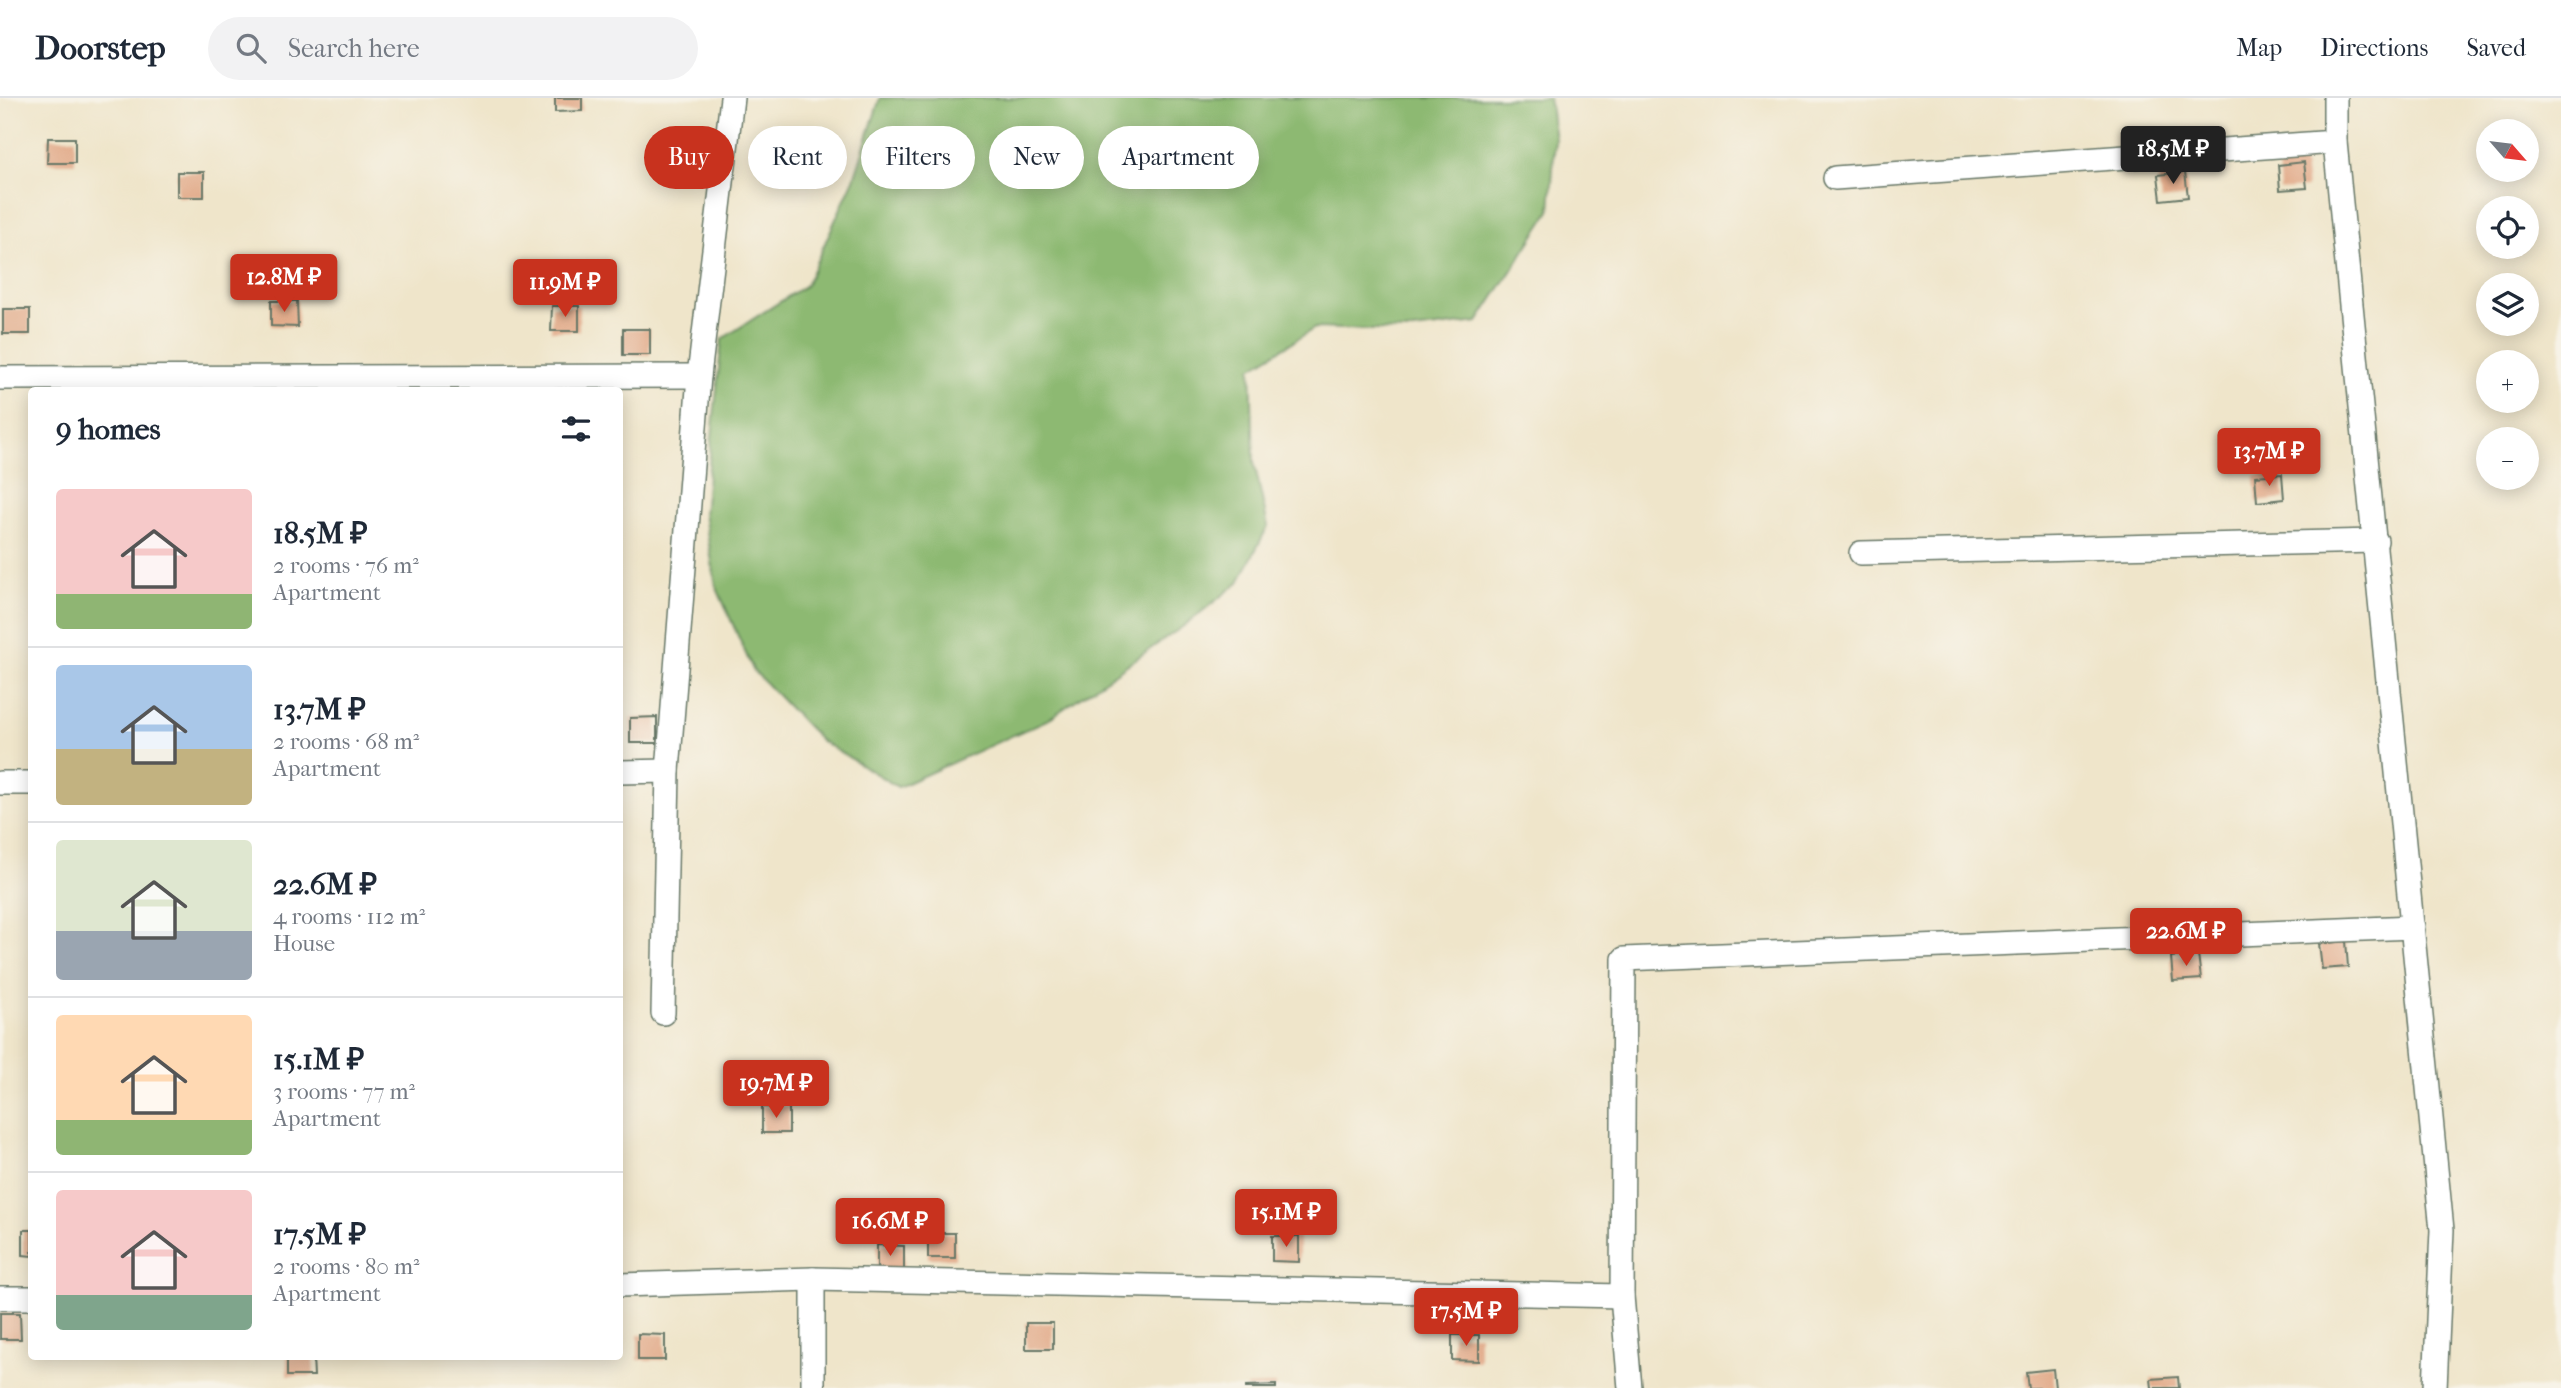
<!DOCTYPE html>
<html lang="en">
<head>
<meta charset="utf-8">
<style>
  :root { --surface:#fff; --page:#f2f2f3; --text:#1f2937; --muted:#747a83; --line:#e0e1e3; --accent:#c8321e }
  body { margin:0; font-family:"IM FELL French Canon",serif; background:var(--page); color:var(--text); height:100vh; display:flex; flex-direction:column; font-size:26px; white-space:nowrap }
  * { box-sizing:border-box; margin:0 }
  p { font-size:23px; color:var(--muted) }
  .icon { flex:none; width:38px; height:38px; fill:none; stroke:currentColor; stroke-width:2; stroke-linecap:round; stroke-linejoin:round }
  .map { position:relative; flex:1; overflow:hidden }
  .side { position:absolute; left:28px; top:289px; width:595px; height:973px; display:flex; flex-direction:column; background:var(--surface); border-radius:7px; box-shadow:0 4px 18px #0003 }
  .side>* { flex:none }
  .guide { position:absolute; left:644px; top:28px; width:665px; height:63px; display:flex; gap:14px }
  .needle { width:46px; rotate:118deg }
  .fabs { position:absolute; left:2476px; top:21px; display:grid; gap:14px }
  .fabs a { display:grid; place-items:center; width:63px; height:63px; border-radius:50%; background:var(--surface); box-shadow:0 4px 18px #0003; font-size:35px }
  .price { position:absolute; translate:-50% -60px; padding:0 16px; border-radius:7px; background:var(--accent); color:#fff; font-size:23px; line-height:46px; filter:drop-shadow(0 2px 4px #0008) }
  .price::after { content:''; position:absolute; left:50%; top:42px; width:21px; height:16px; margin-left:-10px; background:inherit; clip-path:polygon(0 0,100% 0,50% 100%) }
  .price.current { background:#222; color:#fff }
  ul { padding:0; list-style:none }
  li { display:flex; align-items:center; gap:21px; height:175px; padding:0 28px }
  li+li { border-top:2px solid var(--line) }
  li span { display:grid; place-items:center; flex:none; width:196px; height:140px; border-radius:7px; color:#555 }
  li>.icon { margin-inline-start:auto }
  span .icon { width:84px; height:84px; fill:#fffc; stroke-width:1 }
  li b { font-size:30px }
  h2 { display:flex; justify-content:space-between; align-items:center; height:84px; padding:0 28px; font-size:30px }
  .pill { padding:0 24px; border-radius:32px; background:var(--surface); box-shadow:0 4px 18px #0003; font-size:24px; line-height:63px }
  .pill.current { background:var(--accent); color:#fff }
  header { display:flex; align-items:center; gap:42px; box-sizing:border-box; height:98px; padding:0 35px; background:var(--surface); border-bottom:2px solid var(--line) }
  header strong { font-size:33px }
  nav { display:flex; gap:38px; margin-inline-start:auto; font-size:24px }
  .search { width:490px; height:63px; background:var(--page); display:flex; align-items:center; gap:18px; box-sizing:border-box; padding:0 24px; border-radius:38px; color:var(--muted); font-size:26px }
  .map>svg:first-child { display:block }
</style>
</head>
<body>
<header>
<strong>Doorstep</strong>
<div class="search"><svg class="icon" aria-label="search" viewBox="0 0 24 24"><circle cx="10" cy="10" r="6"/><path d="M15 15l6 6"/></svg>Search here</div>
<nav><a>Map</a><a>Directions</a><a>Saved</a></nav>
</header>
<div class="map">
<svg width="2561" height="1290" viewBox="0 0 2561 1290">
  <rect width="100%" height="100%" fill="#f7f3e8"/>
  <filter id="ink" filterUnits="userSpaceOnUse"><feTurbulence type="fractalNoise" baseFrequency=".0143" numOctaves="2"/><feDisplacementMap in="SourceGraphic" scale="14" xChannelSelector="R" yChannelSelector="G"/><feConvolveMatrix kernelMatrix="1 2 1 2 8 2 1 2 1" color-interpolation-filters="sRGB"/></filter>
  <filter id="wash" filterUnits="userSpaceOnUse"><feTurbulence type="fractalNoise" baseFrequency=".00686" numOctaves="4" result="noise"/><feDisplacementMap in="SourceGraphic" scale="28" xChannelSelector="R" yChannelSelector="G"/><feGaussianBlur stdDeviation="1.57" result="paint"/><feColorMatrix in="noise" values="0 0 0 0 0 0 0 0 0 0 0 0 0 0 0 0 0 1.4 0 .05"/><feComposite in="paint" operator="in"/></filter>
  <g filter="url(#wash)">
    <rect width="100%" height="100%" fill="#efe5ca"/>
    <path fill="#8db972" stroke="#567b53" stroke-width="2" d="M880,0H1549L1555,41L1550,113L1478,224L1405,233L1315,230L1251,270L1254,364L1268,428L1239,484L1185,527L1047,622L898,689L820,642L753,572L716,488L704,416L722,241L806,187L854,81Z"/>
    <g id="blocks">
      <g fill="#e2ab8a">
        <path d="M555,0H582V13L555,14Z"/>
        <path d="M48,40H75V65H47Z"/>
        <path d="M663,50H689L690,76L663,75Z"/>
        <path d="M2304,64L2307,90L2280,92L2278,67Z"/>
        <rect x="177" y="74" width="27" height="25"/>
        <path d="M2185,74L2188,99L2161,102L2158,77Z"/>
        <path d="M271,203H297L298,229L271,228Z"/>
        <path d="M552,208H579V233H551Z"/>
        <rect x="3" y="211" width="27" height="25"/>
        <rect x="623" y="231" width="27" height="26"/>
        <path d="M2282,376L2284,401L2257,404L2255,378Z"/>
        <path d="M657,619V645H630V620Z"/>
        <path d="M2346,843L2348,869L2322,871L2319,846Z"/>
        <path d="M2198,856L2201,881L2173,883L2171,859Z"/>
        <rect x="762" y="1009" width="27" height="26"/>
        <path d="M23,1132H32V1158L23,1157Z"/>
        <rect x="928" y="1135" width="27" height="25"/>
        <path d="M1272,1138H1299V1164L1272,1163Z"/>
        <path d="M877,1147L904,1148V1173H877Z"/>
        <path d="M0,1215H20L21,1241H0Z"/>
        <rect x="1026" y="1225" width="27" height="26"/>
        <path d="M638,1236L665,1237V1262H638Z"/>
        <path d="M1452,1237H1479V1263L1452,1262Z"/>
        <path d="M287,1258H313L314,1278H287Z"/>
        <path d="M2053,1271L2055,1290H2028L2026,1274Z"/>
        <path d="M2178,1279L2179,1290H2152L2151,1281Z"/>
        <path d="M1276,1287V1290H1246V1288Z"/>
      </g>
    </g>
  </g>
  <g filter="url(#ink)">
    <use href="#blocks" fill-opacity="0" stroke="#687868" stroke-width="2"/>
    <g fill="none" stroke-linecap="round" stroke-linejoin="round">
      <g stroke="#687868" stroke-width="26">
        <g id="lane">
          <path d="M2335,0V44L2442,1132L2435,1290"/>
          <path d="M1835,80L2335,44"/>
          <path d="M0,280L699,278"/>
          <path d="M1861,455L2376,443"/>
          <path d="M620,674L668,673"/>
          <path d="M0,685H32"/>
          <path d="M663,915L668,673L699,278L732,0"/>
          <path d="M813,1181V1290"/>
          <path d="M620,1187L813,1181L1622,1198"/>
          <path d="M0,1200H32"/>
          <path d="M1630,1290L1622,1198L1624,861L2413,829"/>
        </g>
      </g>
      <use href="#lane" stroke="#fff" stroke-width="23"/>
    </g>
  </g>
</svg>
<div class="fabs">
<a><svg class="needle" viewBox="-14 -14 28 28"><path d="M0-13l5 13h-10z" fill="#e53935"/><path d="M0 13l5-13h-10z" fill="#747a83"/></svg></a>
<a><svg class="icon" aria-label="locate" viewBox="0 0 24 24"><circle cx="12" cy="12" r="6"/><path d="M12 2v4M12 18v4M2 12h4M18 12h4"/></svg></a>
<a><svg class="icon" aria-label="layers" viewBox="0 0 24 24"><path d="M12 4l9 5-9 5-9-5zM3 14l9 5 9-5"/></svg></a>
<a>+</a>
<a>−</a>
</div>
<b class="price current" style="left:2173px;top:88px">18.5M ₽</b>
<b class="price" style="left:284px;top:216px">12.8M ₽</b>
<b class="price" style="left:565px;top:221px">11.9M ₽</b>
<b class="price" style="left:2269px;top:390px">13.7M ₽</b>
<b class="price" style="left:2186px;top:870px">22.6M ₽</b>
<b class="price" style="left:776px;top:1022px">19.7M ₽</b>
<b class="price" style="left:1286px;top:1151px">15.1M ₽</b>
<b class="price" style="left:890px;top:1160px">16.6M ₽</b>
<b class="price" style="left:1466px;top:1250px">17.5M ₽</b>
<div class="guide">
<a class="pill current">Buy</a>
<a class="pill">Rent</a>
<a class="pill">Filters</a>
<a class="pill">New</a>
<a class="pill">Apartment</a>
</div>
<section class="side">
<h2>9 homes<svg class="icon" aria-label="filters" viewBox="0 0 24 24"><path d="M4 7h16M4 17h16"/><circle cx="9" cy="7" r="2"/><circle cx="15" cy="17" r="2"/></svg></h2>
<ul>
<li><span style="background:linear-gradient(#f6c9c9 75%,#8fb573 0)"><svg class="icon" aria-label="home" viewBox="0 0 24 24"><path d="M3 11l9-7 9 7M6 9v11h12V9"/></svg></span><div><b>18.5M ₽</b><p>2 rooms · 76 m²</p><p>Apartment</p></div></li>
<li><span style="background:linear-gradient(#a9c7e8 60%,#c2b280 0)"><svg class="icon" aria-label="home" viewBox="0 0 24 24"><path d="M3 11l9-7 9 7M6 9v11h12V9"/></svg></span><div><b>13.7M ₽</b><p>2 rooms · 68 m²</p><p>Apartment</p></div></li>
<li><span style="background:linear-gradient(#dfe7d0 65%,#9aa5b1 0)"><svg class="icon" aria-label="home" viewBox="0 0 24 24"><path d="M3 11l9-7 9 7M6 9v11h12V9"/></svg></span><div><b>22.6M ₽</b><p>4 rooms · 112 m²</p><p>House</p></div></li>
<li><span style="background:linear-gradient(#ffd9b3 75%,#8fb573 0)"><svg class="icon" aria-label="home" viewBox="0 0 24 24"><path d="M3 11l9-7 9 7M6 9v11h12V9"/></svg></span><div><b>15.1M ₽</b><p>3 rooms · 77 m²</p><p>Apartment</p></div></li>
<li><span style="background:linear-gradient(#f6c9c9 75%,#7fa58c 0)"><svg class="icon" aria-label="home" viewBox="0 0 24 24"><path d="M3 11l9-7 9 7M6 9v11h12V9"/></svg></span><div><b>17.5M ₽</b><p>2 rooms · 80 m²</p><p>Apartment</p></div></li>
</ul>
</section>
</div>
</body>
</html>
